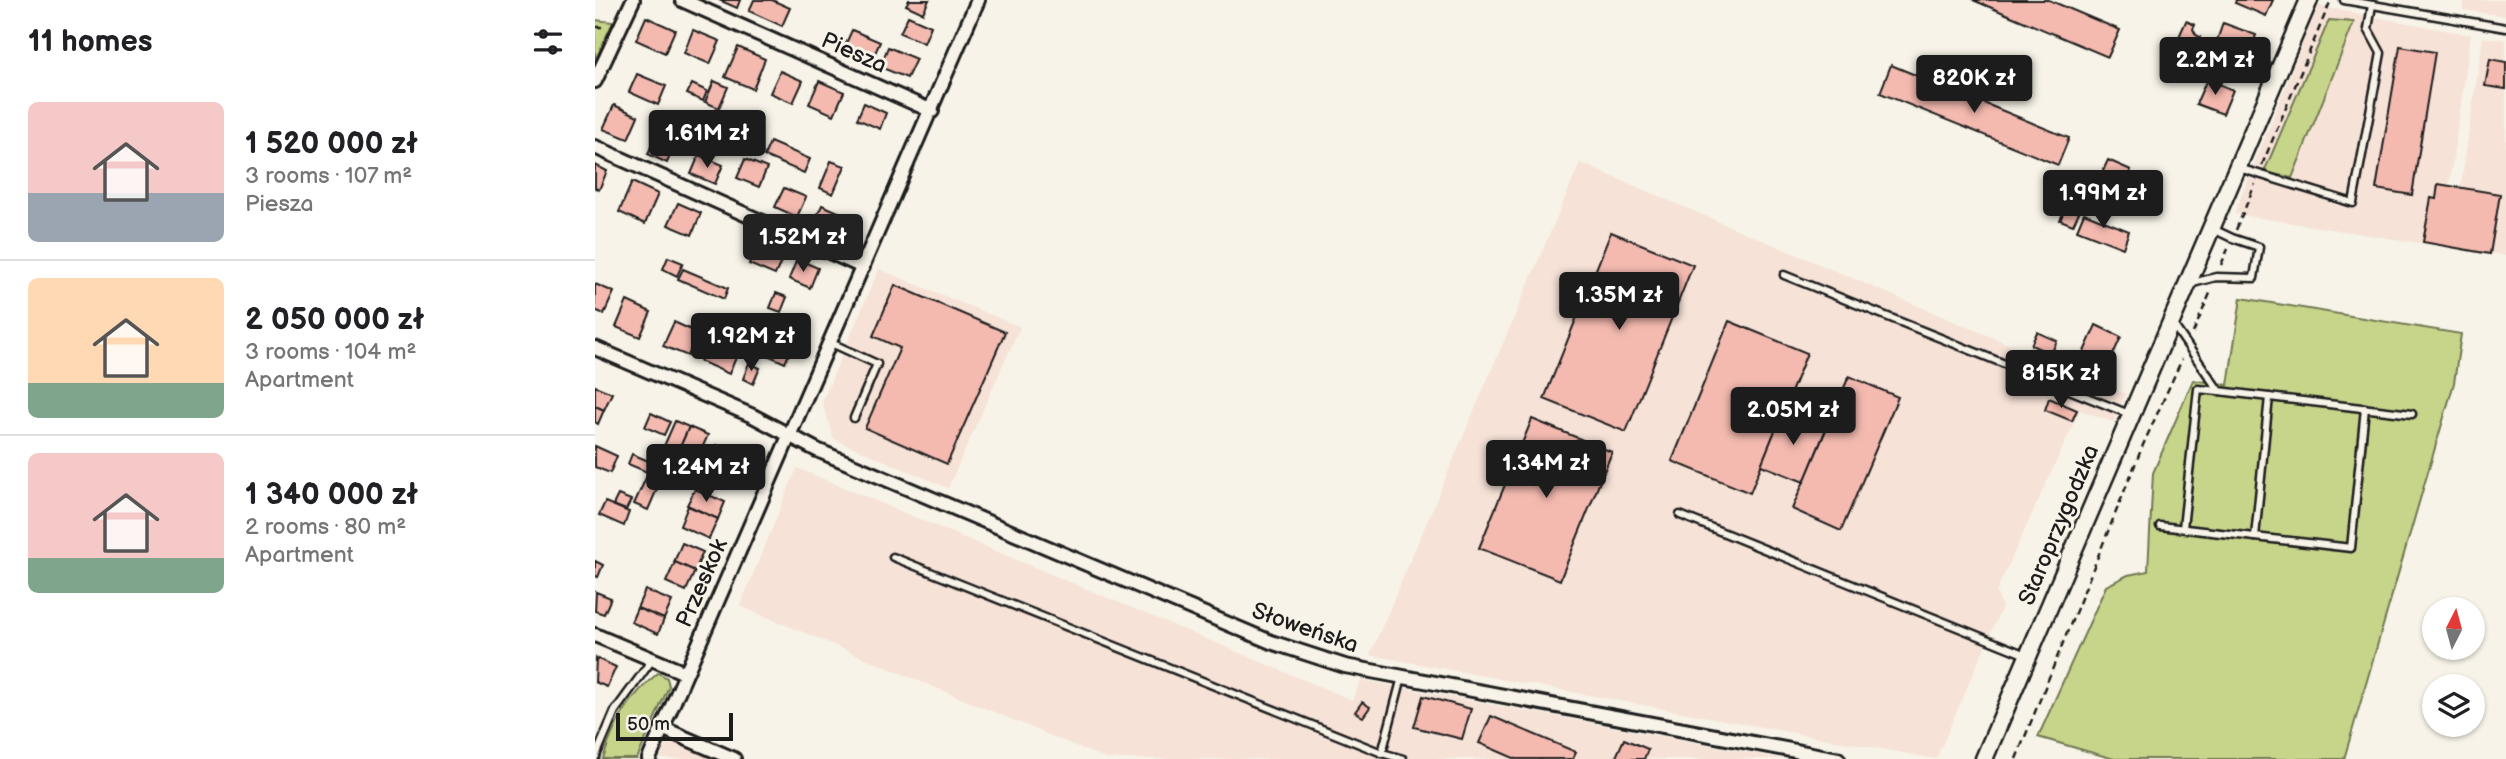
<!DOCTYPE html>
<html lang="en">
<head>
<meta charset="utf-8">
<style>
  :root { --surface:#fff; --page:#f2f2f2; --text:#202124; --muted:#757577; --line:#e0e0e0; --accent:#1c1c1c }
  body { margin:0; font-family:"Balsamiq Sans",sans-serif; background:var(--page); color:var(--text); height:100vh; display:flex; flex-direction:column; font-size:26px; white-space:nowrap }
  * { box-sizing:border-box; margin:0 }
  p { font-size:23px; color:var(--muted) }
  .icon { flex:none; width:38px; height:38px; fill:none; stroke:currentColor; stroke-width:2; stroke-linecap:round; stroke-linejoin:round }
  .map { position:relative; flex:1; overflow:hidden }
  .panel { display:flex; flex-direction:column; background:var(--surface); width:595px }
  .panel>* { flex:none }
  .needle { width:46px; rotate:6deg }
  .tools { position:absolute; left:1827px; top:597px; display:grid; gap:14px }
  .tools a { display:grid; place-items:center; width:63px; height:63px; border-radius:50%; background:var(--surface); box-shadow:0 2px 5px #0004; font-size:35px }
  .scale { position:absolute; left:21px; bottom:18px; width:117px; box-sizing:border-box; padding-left:7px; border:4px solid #1c1c1c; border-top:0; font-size:19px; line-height:24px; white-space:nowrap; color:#1c1c1c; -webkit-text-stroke:5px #f7f3e8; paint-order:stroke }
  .price { position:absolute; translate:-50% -60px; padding:0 16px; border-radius:7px; background:var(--accent); color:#fff; font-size:23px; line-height:46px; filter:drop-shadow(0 2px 4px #0008) }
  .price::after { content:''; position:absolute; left:50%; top:42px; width:21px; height:16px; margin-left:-10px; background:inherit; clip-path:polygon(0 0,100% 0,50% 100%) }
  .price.selected { background:#222; color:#fff }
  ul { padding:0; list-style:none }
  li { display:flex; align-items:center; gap:21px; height:175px; padding:0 28px }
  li+li { border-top:2px solid var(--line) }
  li span { display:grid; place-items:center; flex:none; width:196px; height:140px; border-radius:10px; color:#555 }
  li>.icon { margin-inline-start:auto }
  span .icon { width:84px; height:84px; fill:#fffc; stroke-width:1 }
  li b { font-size:30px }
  h2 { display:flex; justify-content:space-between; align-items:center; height:84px; padding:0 28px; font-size:30px }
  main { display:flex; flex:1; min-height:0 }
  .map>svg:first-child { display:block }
</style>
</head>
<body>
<main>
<section class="panel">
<h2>11 homes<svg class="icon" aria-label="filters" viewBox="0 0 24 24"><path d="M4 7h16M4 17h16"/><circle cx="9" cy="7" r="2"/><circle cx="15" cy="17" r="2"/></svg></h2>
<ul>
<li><span style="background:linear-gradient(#f6c9c9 65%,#9aa5b1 0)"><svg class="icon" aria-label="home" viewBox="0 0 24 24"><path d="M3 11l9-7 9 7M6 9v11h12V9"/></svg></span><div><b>1 520 000 zł</b><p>3 rooms · 107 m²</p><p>Piesza</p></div></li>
<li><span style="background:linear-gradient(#ffd9b3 75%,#7fa58c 0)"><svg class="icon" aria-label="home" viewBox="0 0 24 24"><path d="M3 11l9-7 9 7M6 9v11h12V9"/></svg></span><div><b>2 050 000 zł</b><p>3 rooms · 104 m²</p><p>Apartment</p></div></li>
<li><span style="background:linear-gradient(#f6c9c9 75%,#7fa58c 0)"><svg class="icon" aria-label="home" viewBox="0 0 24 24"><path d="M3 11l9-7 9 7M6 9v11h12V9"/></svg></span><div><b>1 340 000 zł</b><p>2 rooms · 80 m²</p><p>Apartment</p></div></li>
</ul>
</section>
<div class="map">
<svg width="1911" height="759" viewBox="0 0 1911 759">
  <rect width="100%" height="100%" fill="#f7f3e8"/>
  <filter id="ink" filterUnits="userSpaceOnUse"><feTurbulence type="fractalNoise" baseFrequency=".0143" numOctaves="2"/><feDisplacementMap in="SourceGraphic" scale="14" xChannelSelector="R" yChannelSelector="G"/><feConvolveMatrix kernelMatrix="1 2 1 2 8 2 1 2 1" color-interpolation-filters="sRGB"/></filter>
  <g filter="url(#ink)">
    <g fill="#f6e2d7">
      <path d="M1870,0H1911V16L1868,10Z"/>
      <path d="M1723,6L1876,35L1845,246L1639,214Z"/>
      <path d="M1888,37L1911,40V256L1857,246Z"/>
      <path d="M985,163L1531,394L1518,422L1485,410L1401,592L1407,607L1341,759L775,655Z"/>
      <path d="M284,269L425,327L353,488L239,439L227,402Z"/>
      <path d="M202,468L757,700L766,680L1188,759H511L145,606Z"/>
      <path d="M74,738L121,759H65Z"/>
    </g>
    <g fill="#c6d58a" stroke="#717853" stroke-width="2">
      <path d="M0,20L18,22L0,61Z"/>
      <path d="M1734,20L1759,22L1697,178L1669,172Z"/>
      <path d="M1646,298L1866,334L1859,383L1749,759H1519L1443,737L1511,586L1533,575L1553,571L1558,473L1598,380L1633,385Z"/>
      <path d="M63,673L72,678L74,686L42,759H8C19,723 34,697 63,673Z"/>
    </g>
    <g fill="#f4bab0" stroke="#1c1c1c" stroke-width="2">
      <path d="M124,0H145L142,8Z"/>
      <path d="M159,0H177L195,8L187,26L154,11Z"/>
      <path d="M314,0H334L328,13L311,5Z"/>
      <path d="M1378,0H1454L1525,30L1513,57Z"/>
      <path d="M1641,0H1678L1671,16L1640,3Z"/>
      <path d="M313,16L336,26L329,43L305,33Z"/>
      <path d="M51,17L80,30L70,53L41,40Z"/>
      <path d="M1591,21L1600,25L1598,29L1601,35L1605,37L1601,47L1583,39Z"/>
      <path d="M1628,23L1661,35L1652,61L1619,49Z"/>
      <path d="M98,30L125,41L115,64L89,53Z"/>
      <path d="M257,30L285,42L276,62L248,50Z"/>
      <path d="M1805,46L1840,52L1817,195L1781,189Z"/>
      <path d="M143,47L170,59L158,89L130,77Z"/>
      <path d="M293,47L321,59L312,78L285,67Z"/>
      <path d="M1895,59L1911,62V89L1890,86Z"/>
      <path d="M1296,65L1474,138L1463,165L1285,93Z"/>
      <path d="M185,71L208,81L198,103L175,93Z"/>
      <path d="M42,74L71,86L63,105L34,92Z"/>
      <path d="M1612,79L1638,90L1628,114L1601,104Z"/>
      <path d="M119,81L133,87L124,108L110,102Z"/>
      <path d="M224,81L249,92L239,115L214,104Z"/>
      <path d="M97,84L112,91L108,101L92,94Z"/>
      <path d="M269,103L291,113L285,129L262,119Z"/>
      <path d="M19,105L43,116L33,139L8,129Z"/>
      <path d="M64,127L83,135L72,163L53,154Z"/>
      <path d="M175,142L215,159L209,173L169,156Z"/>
      <path d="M104,155L128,165L120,184L96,174Z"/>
      <path d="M150,159L172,168L164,187L142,178Z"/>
      <path d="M1513,160L1536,170L1523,199L1500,188Z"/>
      <path d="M236,161L250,166L238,194L225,188Z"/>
      <path d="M0,165L12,171L4,190L0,188Z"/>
      <path d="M37,182L63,194L50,224L24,212Z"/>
      <path d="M1843,184L1905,194L1895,254L1828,242L1836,198L1841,199Z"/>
      <path d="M189,188L211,197L202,217L180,207Z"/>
      <path d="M83,203L106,213L97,235L73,225Z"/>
      <path d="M1473,203L1486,208L1478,225L1465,220Z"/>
      <path d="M227,205L253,216L244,237L218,225Z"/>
      <path d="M1489,213L1534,231L1528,248L1482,230Z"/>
      <path d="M1016,232L1098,265L1031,432L949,399Z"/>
      <path d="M163,242L190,253L180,275L154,264Z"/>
      <path d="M73,257L88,263L82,276L68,269Z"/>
      <path d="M202,259L223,268L215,288L194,279Z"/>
      <path d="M88,269L133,288L129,299L83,279Z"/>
      <path d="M0,284L19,292L9,314L0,310Z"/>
      <path d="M300,285L410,332L352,464L270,428L305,348L278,336Z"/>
      <path d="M181,293L192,297L186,312L175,308Z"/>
      <path d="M32,301L56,312L45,337L21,327Z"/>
      <path d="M1134,321L1212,353L1155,493L1077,461Z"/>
      <path d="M79,322L103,333L93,356L68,346Z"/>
      <path d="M1501,325L1526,337L1512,368L1487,356Z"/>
      <path d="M176,331L200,341L190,363L166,352Z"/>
      <path d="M1442,332L1462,341L1456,354L1436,345Z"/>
      <path d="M114,340L143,353L134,374L105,361Z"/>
      <path d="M154,363L165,368L158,384L148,379Z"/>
      <path d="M1254,376L1303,397L1246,531L1197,509Z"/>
      <path d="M0,386L17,393L9,410L0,406Z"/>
      <path d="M1454,398L1482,410L1477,421L1450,410Z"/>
      <path d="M0,406L9,410L3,424L0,422Z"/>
      <path d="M1188,411L1231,429L1209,482L1166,465Z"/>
      <path d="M56,413L75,422L69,435L50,427Z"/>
      <path d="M937,419L1017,452L965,580L884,548Z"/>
      <path d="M80,421L94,427L83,452L69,446Z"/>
      <path d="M94,427L113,435L104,455L85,447Z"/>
      <path d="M122,445L146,456L135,482L111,472Z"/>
      <path d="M0,446L22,456L15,473L0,467Z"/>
      <path d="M37,454L56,462L52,472L33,464Z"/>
      <path d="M55,469L68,475L53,510L39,504Z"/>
      <path d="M100,489L130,502L123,519L92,505Z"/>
      <path d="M23,495L36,500L31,510L18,505Z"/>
      <path d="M10,502L34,512L29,526L4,515Z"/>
      <path d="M93,506L123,519L114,539L85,526Z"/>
      <path d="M87,543L108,552L100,571L79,562Z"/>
      <path d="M0,561L8,565L3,577L0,576Z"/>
      <path d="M80,562L100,571L91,591L71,582Z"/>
      <path d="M50,590L77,601L69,619L42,608Z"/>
      <path d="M1,592L16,598L9,614L0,611Z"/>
      <path d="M42,608L69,619L63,634L36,622Z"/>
      <path d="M1,658L21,667L12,687L0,682Z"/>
      <path d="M828,696L876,709L867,739L819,727Z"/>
      <path d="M767,702L775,707L768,717L760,712Z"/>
      <path d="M896,716L981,752L978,759H921L884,743Z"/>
      <path d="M1029,739L1053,749L1049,759H1020Z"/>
    </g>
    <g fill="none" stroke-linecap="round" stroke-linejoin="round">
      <g stroke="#1c1c1c" stroke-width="11">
        <g id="service">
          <path d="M1749,0L1911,28"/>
          <path d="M1644,168L1758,203L1786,53L1773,29L1777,5"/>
          <path d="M1189,275L1534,414"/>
          <path d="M1594,284L1621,277L1659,278L1664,247L1637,238L1618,229"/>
          <path d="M1577,323L1624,391L1817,414"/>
          <path d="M234,342L282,364L259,418"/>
          <path d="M1085,515L1431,655"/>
          <path d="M1565,526L1756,548L1770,408"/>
          <path d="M1588,528L1603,389L1624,391"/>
          <path d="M1660,537L1674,397"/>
          <path d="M298,557L787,753L807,677"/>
          <path d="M787,753L808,759"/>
          <path d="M0,758L20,711L57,660"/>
        </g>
      </g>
      <g stroke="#1c1c1c" stroke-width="18">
        <g id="minor">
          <path d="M87,0L337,111"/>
          <path d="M0,81L38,0"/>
          <path d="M0,147L268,267"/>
          <path d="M0,348L158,416L222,450L676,642L750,666L1243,759"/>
          <path d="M0,635L90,673"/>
          <path d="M67,728L139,759"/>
          <path d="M54,759L383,0"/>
        </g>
      </g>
      <g stroke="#1c1c1c" stroke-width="21">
        <path id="tertiary" d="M1389,759L1714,0"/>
      </g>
      <g stroke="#1c1c1c" stroke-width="2.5" stroke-dasharray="7 5" stroke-linecap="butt">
        <path d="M0,27H11"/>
        <path d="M1667,165L1736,0"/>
        <path d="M1641,230L1660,184"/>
        <path d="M1626,265L1633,249"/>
        <path d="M1598,333L1616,291"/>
        <path d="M1421,759L1548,445L1587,359"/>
      </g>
      <use href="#service" stroke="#f7f3e8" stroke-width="6"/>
      <use href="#minor" stroke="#f7f3e8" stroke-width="12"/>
      <use href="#tertiary" stroke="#f7f3e8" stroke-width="16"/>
    </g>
  </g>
  <g text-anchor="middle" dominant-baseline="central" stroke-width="6" stroke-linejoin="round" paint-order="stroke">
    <g font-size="23" fill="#1c1c1c" stroke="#f7f3e8">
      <text transform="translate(259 53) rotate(24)">Piesza</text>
      <text transform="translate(1464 525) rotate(-67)">Staroprzygodzka</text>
      <text transform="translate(107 583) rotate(-66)">Przeskok</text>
      <text transform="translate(710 628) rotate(19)">Słoweńska</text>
    </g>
  </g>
</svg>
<div class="tools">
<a><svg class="needle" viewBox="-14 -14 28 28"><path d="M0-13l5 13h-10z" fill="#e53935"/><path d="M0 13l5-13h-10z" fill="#757577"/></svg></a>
<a><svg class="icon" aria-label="layers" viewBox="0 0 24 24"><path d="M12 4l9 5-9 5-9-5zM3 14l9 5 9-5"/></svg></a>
</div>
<div class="scale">50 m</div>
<b class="price" style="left:1620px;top:97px">2.2M zł</b>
<b class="price" style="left:1379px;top:115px">820K zł</b>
<b class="price" style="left:112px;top:170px">1.61M zł</b>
<b class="price" style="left:1508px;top:230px">1.99M zł</b>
<b class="price selected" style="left:208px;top:274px">1.52M zł</b>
<b class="price" style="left:1024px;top:332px">1.35M zł</b>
<b class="price" style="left:156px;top:373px">1.92M zł</b>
<b class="price" style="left:1466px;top:410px">815K zł</b>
<b class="price" style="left:1198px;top:447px">2.05M zł</b>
<b class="price" style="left:951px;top:500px">1.34M zł</b>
<b class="price" style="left:111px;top:504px">1.24M zł</b>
</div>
</main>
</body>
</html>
